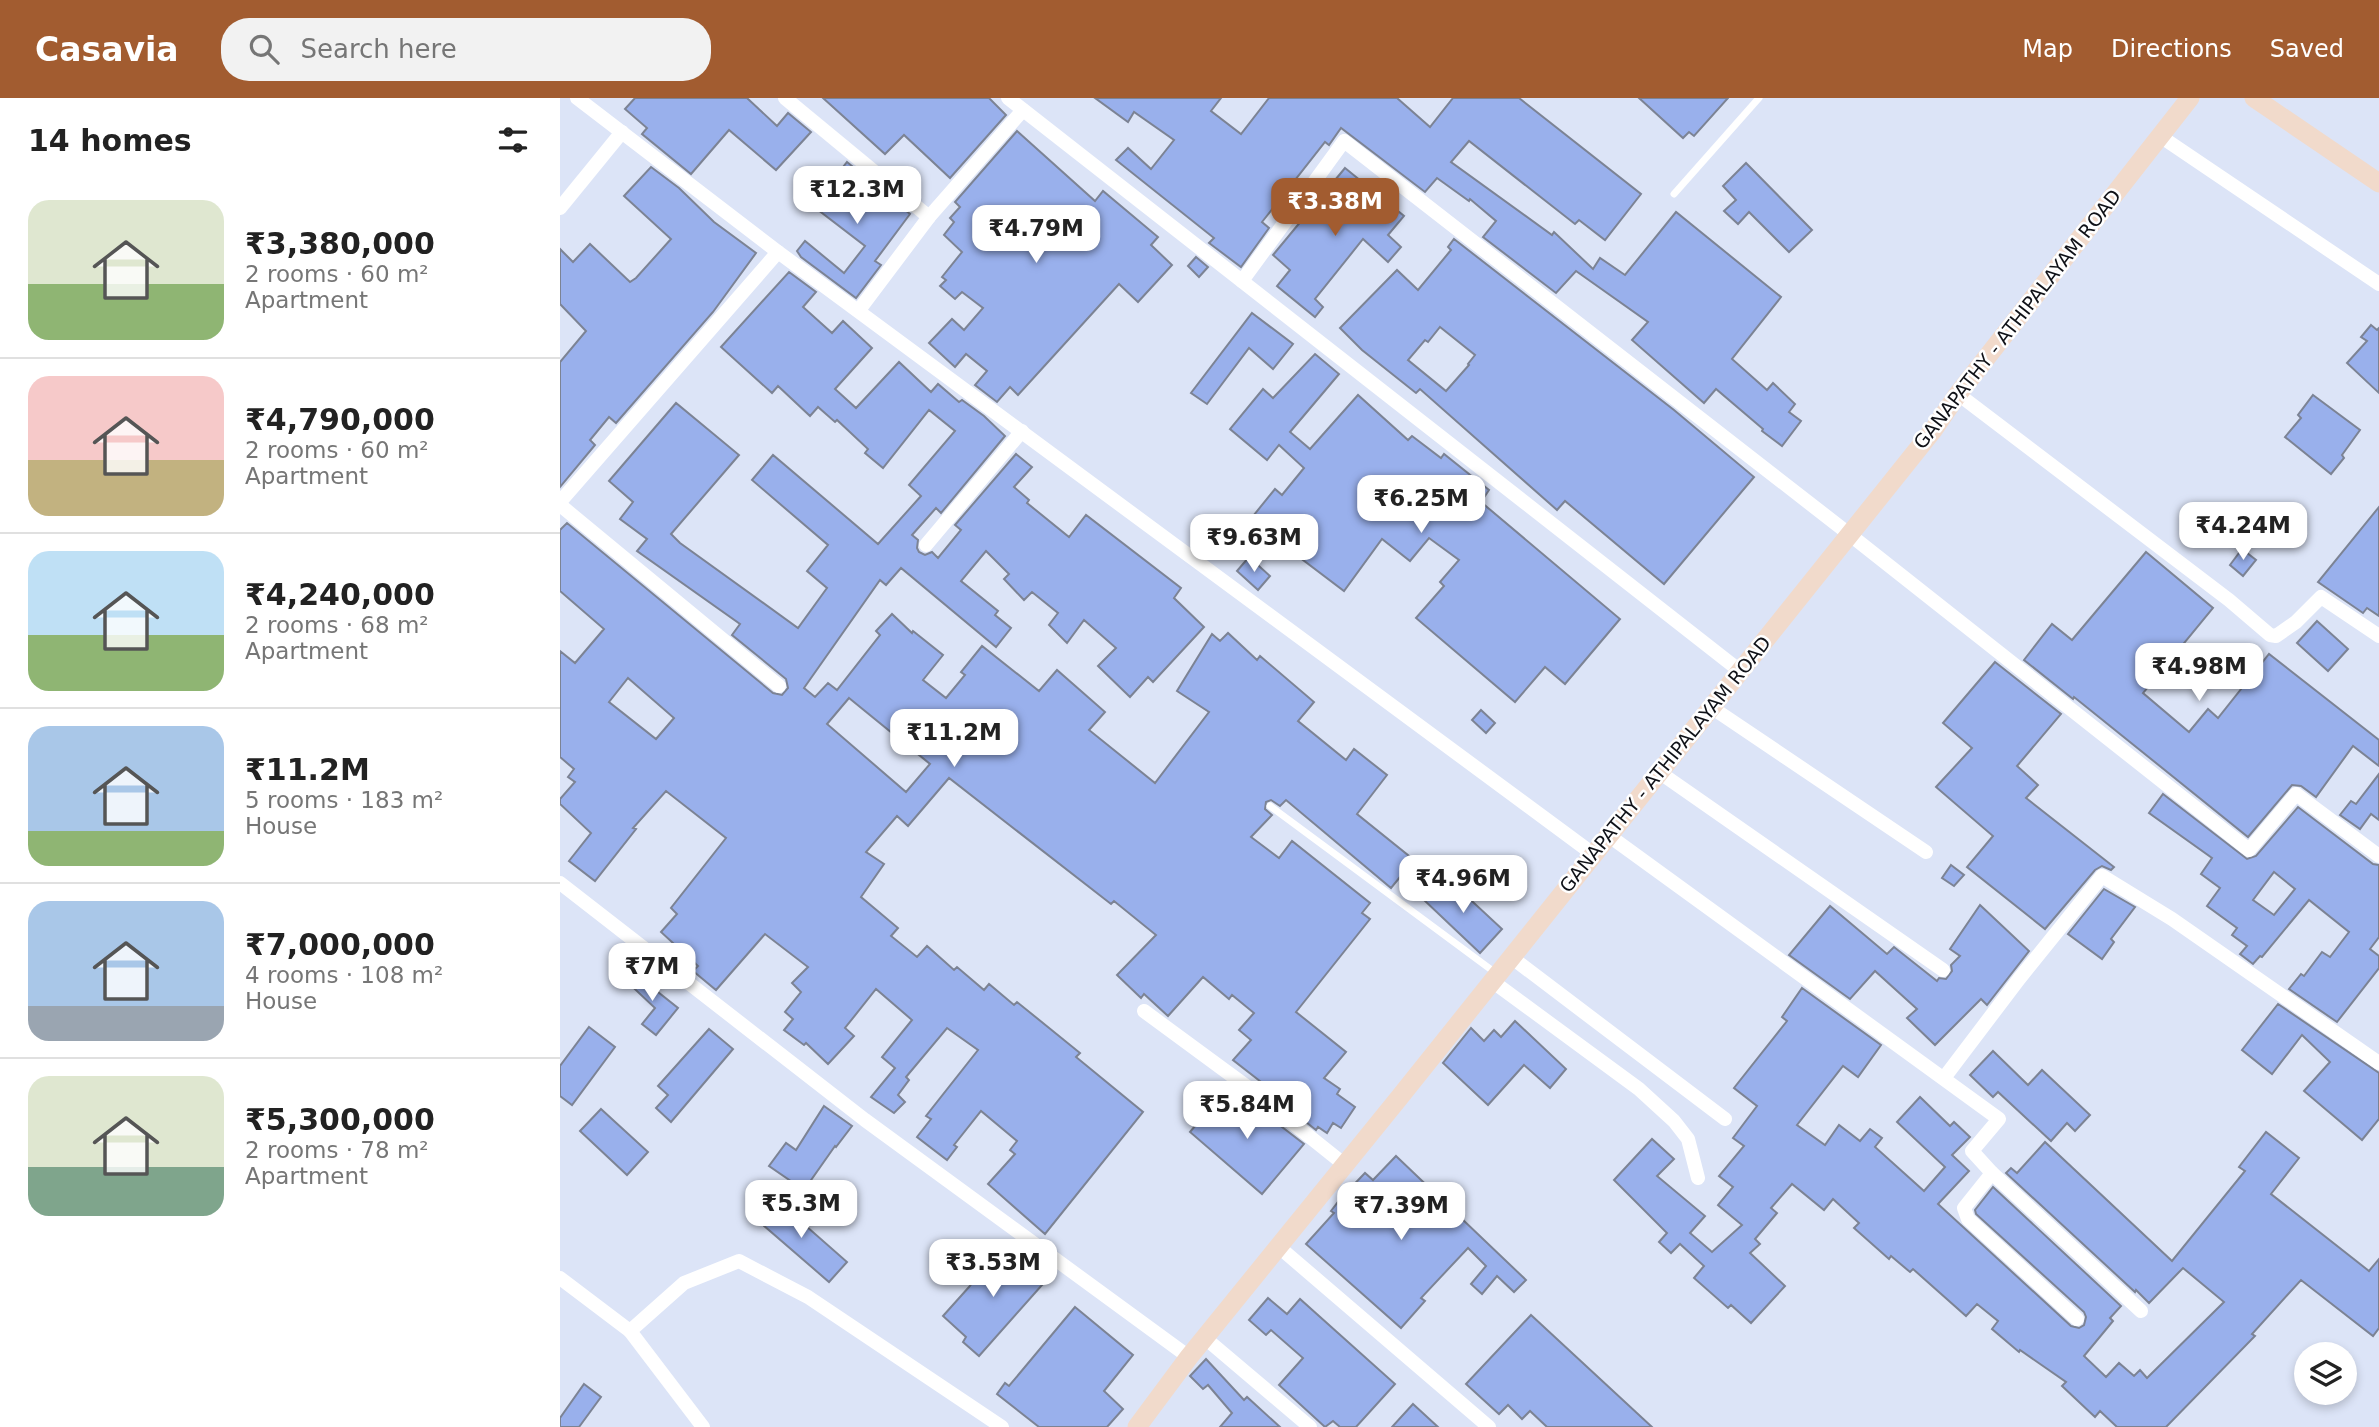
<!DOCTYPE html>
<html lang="en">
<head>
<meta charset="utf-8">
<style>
  :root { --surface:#fff; --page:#f2f2f2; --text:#222; --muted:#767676; --line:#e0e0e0; --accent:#a25c30 }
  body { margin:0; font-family:"DejaVu Sans",sans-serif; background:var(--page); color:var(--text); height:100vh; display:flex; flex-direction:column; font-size:26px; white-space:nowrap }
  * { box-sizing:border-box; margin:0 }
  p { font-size:23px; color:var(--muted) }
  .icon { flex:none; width:38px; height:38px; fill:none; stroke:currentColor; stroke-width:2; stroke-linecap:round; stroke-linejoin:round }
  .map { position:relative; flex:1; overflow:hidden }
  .details { display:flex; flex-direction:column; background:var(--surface); width:560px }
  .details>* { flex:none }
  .fabs { position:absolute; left:1734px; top:1244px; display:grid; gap:14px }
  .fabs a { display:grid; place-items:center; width:63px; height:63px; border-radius:50%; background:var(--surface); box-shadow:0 4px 10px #0003; font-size:35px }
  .price { position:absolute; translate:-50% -60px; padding:0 16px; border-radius:14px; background:#fff; color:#222; font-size:23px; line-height:46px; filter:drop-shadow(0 2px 4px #0008) }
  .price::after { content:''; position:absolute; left:50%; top:42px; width:21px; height:16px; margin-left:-10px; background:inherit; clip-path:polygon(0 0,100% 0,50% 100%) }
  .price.on { background:var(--accent); color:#fff }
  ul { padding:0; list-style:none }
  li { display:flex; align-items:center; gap:21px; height:175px; padding:0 28px }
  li+li { border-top:2px solid var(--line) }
  li span { display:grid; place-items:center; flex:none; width:196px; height:140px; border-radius:21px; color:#555 }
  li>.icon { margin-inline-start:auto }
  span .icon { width:84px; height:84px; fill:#fffc; stroke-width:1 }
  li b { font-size:30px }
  h2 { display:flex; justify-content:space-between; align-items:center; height:84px; padding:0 28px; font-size:30px }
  header { display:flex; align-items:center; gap:42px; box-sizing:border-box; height:98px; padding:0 35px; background:var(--accent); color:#fff }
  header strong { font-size:33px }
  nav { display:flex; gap:38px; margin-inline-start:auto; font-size:24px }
  .search { width:490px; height:63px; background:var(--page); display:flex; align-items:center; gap:18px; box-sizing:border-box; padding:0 24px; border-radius:28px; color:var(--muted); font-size:26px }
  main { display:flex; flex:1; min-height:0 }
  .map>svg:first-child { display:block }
</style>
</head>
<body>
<header>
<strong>Casavia</strong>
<div class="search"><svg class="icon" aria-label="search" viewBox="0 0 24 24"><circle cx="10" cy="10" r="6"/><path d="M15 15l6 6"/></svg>Search here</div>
<nav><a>Map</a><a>Directions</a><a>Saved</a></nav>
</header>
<main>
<section class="details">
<h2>14 homes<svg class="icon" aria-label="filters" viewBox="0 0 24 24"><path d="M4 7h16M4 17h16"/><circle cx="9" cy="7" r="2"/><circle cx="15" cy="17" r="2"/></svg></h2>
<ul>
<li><span style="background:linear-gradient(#dfe7d0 60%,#8fb573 0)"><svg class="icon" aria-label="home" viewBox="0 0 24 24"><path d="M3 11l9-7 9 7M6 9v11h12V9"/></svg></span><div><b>₹3,380,000</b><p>2 rooms · 60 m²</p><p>Apartment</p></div></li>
<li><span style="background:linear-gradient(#f6c9c9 60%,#c2b280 0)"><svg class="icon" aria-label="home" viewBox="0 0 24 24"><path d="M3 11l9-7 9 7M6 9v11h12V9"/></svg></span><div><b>₹4,790,000</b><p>2 rooms · 60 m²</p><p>Apartment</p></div></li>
<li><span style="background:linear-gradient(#bfe0f5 60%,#8fb573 0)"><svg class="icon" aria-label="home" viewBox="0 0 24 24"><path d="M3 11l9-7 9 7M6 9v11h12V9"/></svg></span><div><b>₹4,240,000</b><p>2 rooms · 68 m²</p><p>Apartment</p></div></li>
<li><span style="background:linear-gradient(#a9c7e8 75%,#8fb573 0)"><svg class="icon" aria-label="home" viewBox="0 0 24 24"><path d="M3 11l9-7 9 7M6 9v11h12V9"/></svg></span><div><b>₹11.2M</b><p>5 rooms · 183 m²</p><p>House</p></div></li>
<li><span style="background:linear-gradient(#a9c7e8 75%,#9aa5b1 0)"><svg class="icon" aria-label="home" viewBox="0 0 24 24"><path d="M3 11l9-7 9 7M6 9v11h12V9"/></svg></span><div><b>₹7,000,000</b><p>4 rooms · 108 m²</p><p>House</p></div></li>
<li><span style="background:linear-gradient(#dfe7d0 65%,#7fa58c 0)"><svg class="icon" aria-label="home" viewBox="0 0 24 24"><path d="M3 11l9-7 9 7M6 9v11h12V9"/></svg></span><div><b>₹5,300,000</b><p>2 rooms · 78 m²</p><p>Apartment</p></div></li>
</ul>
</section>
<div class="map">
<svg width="1819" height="1329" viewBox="0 0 1819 1329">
  <rect width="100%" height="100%" fill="#dce4f7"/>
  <g fill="#99b0ec" stroke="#7c8394" stroke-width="2" fill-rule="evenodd">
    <path d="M75,0H187L217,28L228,15L251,34L216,72L169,32L131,76L82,36L87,30L65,11Z"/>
    <path d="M263,0H429L446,17L390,80L344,37L325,56Z"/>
    <path d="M535,0H661L651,13L681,36L709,0H837L870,29L893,0H959L1081,96L1045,142L1019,122L1015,126L909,43L891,64L992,137L994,134L1033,171L1040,160L1065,177L1116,114L1221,199L1172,261L1207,292L1213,285L1235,306L1229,314L1241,323L1222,348L1202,333L1203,331L1156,291L1144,305L1072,242L1088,224L1016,173L996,195L923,139L936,123L910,101L909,103L877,80L865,94L781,30L769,47L765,44L702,124L709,130L681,169L649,145L654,140L556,62L568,50L591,71L614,42L574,14L568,24Z"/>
    <path d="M1079,0H1168L1134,38L1129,34L1123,40Z"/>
    <path d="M457,33L535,103L543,93L598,139L591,147L612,167L578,204L559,186L458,297L450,289L437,304L415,287L427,273L406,256L395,269L369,245L392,221L404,232L423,210L402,194L395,201L380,188L386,182L382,179L402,154L384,137L394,124L390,120L400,109L395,104Z"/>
    <path d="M287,64L350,116L315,163L321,167L296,200L241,159L237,153L245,143L284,175L305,148L253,108Z"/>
    <path d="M1186,65L1252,132L1229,154L1189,114L1178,126L1164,113L1176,102L1163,88Z"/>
    <path d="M91,69L119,90L154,124L196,155L153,214L56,325L49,319L30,342L35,347L0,389V264L26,233L0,206V151L13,164L30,146L70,184L76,180L111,141L64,98Z"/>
    <path d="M785,70L844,118L828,137L841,149L828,164L803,141L755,201L763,209L755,219L717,188L730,172L713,157Z"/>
    <path d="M894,141L1114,312L1194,379L1104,486L1005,403L997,412L860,291L856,295L802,252L780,230L837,172L858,192L891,152L888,149ZM880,229L915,257L908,266L909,267L886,293L848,262L865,242L868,244Z"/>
    <path d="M636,159L648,169L639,179L628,168Z"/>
    <path d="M229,174L256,194L243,209L272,235L283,223L312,250L275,291L296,310L339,264L371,294L378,286L399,304L402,302L424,318L445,338L381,415L376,410L352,437L358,442L357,450L359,454L365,457L372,454L378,460L401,432L395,427L456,356L472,369L454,389L469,402L467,405L509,439L526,417L621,490L614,500L644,529L593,584L588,579L570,599L538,568L556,550L524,522L507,545L489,527L498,515L472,494L464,502L444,481L449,476L426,453L401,483L438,513L435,517L451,530L436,549L341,470L326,487L320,482L244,590L255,599L268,585L277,592L320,537L316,533L332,516L352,535L353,533L383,557L363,582L386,600L405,577L401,574L422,548L479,593L497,572L545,614L529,632L595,685L649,614L617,593L652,536L660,543L668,535L697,562L700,558L754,604L738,623L786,662L794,651L827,677L797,716L854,762L831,790L726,702L720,708L711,702L706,704L705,711L712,717L691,739L719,760L732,743L810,805L802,815L810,821L736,914L786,954L764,980L780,991L777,996L795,1009L781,1030L773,1025L767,1035L758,1029L756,1032L721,1004L723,1001L673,962L691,942L679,932L694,915L672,897L669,901L643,879L608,918L584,896L581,900L557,877L596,837L554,803L551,806L389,680L348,728L337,718L306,754L324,766L301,799L338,830L331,838L357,859L367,848L394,872L397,869L424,892L429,886L454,907L457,904L520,955L516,959L583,1014L485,1136L428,1086L455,1056L450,1052L457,1043L421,1013L394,1047L397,1049L387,1062L357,1039L371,1021L366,1018L418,952L387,930L346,979L349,982L338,997L345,1004L334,1015L311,999L335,970L322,959L352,922L316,891L285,930L294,938L268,966L246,945L244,947L224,932L233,921L225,914L241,894L232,885L248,869L205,836L156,892L133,873L138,868L101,834L117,816L111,810L166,740L106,693L73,730L76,731L35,783L9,763L31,735L0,706V701L15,684L8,679L14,671L0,659V553L15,565L44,531L0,493V432L7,425L213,595L222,597L228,590L226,581L172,537L180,526L77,453L87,441L60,421L73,404L49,383L116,305L179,357L111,436L120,445L238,530L267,490L247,473L268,447L192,382L213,357L318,446L361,398L349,387L395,333L369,312L323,370L305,355L308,351L277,322L275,324L258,309L250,318L218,288L212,295L161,249ZM68,580L114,620L96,641L49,604ZM289,600L370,666L346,694L267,626Z"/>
    <path d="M692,215L733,246L713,271L689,250L647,306L631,295Z"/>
    <path d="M1811,227L1817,232L1819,230V295L1787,265L1807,243L1801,239Z"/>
    <path d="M755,256L779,276L730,334L750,351L798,297L848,342L852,338L881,360L884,356L929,392L921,404L1060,521L1005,586L985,569L955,604L856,520L884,488L880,484L899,462L869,440L850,463L822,441L784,493L735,456L733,459L689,423L715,391L722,397L744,370L719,347L707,362L670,331L703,291L713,300Z"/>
    <path d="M1753,297L1800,332L1782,357L1784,360L1771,376L1725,339L1741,320L1738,317Z"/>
    <path d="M1819,409V518L1807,510L1803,515L1758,484Z"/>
    <path d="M1682,451L1696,462L1683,478L1670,467Z"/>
    <path d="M1586,454L1653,510L1583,595L1629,634L1648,611L1658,620L1709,556L1819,642V668L1793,648L1756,699L1741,688L1732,687L1688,739L1514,599L1513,601L1464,562L1492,526L1512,542Z"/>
    <path d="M689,459L710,478L698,492L677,473Z"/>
    <path d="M1757,523L1788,551L1768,573L1737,545Z"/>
    <path d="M1435,564L1501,616L1457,668L1478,687L1466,700L1554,769L1551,772L1542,768L1535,772L1485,831L1407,769L1433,738L1376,689L1412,650L1383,625Z"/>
    <path d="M921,612L935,625L926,635L912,622Z"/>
    <path d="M1819,676V722L1811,716L1800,731L1780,717L1791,703L1796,706Z"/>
    <path d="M1603,696L1687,761L1696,758L1738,709L1813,766L1819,767V839L1810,851L1819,858V870L1777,924L1729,891L1741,876L1744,878L1762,854L1770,859L1789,834L1749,802L1702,859L1700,858L1693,866L1680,856L1687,848L1672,837L1677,830L1647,808L1660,790L1641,776L1652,760L1589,715ZM1714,774L1735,791L1714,817L1693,802Z"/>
    <path d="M1391,767L1404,777L1394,788L1382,780Z"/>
    <path d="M886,779L942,831L920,855L864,802Z"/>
    <path d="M1544,791L1575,809L1551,841L1554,844L1542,861L1508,836Z"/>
    <path d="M1420,807L1469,853L1427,907L1421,901L1375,947L1347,920L1357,911L1315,873L1290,901L1229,857L1270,808L1327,856L1334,849L1377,883L1379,880L1386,881L1392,873L1391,867L1400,858L1390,851Z"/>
    <path d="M69,871L118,910L96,937L82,926L95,910L62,879Z"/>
    <path d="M1242,890L1321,947L1298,979L1283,968L1237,1027L1265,1047L1279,1027L1300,1043L1310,1031L1322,1040L1315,1049L1364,1093L1385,1069L1337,1024L1360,999L1390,1028L1394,1024L1410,1039L1392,1057L1409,1073L1378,1106L1511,1228L1519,1230L1524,1227L1526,1219L1524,1214L1416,1116L1415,1112L1433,1089L1561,1208L1550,1220L1553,1223L1524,1258L1546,1279L1559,1265L1574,1278L1580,1272L1587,1280L1664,1204L1623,1170L1589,1205L1576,1192L1575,1194L1446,1075L1451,1070L1457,1075L1485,1044L1612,1163L1685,1073L1679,1069L1706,1034L1739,1060L1711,1096L1809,1173L1819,1161V1230L1813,1238L1741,1182L1692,1236L1695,1238L1606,1329H1557L1540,1313L1535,1319L1502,1288L1506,1284L1460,1252L1459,1254L1432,1231L1438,1223L1417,1206L1406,1218L1353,1171L1350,1174L1331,1158L1329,1161L1294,1130L1299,1125L1273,1101L1264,1112L1232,1086L1211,1110L1217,1115L1195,1141L1200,1146L1190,1155L1225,1188L1191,1225L1171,1207L1168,1210L1134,1180L1144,1168L1120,1146L1111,1155L1099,1144L1107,1135L1054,1082L1092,1041L1114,1061L1097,1078L1145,1118L1130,1135L1152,1154L1182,1127L1158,1107L1173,1089L1159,1078L1184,1048L1173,1040L1197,1008L1174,990L1227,923L1222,919Z"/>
    <path d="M1718,906L1819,975V1021L1802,1042L1744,993L1770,964L1742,937L1712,976L1682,952Z"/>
    <path d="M955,923L1006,971L990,990L964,967L928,1007L883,965L911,930L924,943L934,932L941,939Z"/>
    <path d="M29,929L55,949L12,1007L0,998V968Z"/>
    <path d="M149,931L173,951L111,1024L96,1010L108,997L98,988Z"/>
    <path d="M1433,953L1468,987L1482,972L1530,1017L1515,1033L1507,1025L1491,1043L1438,994L1433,999L1410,977Z"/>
    <path d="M667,990L706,1023L709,1019L744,1046L702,1096L630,1034Z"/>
    <path d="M264,1008L292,1028L276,1049L275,1048L244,1092L209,1068L226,1045L236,1052Z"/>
    <path d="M41,1011L88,1054L67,1077L20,1033Z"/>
    <path d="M836,1058L966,1182L954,1194L937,1178L922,1196L911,1186L926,1168L908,1150L861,1200L865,1203L841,1230L746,1146L774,1115L771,1113L781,1100L805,1075L813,1082Z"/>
    <path d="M213,1099L287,1164L269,1184L195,1120Z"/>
    <path d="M442,1145L466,1164L462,1169L482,1187L419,1258L403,1244L406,1239L383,1218L409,1189Z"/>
    <path d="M708,1200L727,1216L740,1201L835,1286L796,1329H780L773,1323L765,1329L719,1287L743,1260L711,1232L706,1237L689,1222Z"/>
    <path d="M515,1209L573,1257L544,1293L563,1311L547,1329H479L437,1296L445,1285L449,1288Z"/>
    <path d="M971,1217L1092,1329H987L970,1313L962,1321L948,1307L939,1316L906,1286Z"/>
    <path d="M646,1261L684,1302L687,1299L720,1329H660L672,1315L648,1287L643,1291L630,1278Z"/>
    <path d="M24,1286L41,1299L19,1329H0V1320Z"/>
    <path d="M853,1306L878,1329H832Z"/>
  </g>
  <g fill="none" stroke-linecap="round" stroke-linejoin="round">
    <g stroke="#fff" stroke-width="7">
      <path d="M1114,96L1199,0"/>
      <path d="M710,708L937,876"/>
    </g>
    <g stroke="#fff" stroke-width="14">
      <path d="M17,0L218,154L1033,756"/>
      <path d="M225,0L369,119"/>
      <path d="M448,0L1180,573"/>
      <path d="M1600,38L1819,186"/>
      <path d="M0,110L62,34"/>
      <path d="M682,183L784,43L1289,436L1689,752L1736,696L1819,758"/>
      <path d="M299,212L369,119L463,12"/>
      <path d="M1398,296L1669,502L1710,537L1716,538L1736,524L1761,499L1819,538"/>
      <path d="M0,404L218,154"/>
      <path d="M0,407L219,588"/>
      <path d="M366,447L462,333"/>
      <path d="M1151,609L1366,754"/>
      <path d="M1099,674L1383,872"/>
      <path d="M1048,737L1439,1021L1412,1053L1432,1075L1581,1213"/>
      <path d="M0,785L305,1022L629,1259"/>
      <path d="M951,859L1165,1021"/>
      <path d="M932,883L1079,991L1114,1023L1128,1041L1138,1080"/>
      <path d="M584,913L690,991L785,1067"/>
      <path d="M1384,980L1459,881L1542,778L1612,821L1819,965"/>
      <path d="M1432,1075L1404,1110L1408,1121L1517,1221"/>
      <path d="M719,1149L929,1329"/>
      <path d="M0,1180L70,1233L124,1185L179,1163L248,1199L442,1329"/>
      <path d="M70,1233L143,1329"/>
      <path d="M645,1240L750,1329"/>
    </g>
    <g stroke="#f1dacb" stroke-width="19">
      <path d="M1694,0L1819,85"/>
      <path d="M577,1329L629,1259L839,1000L1374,331L1398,296L1630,0"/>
    </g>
  </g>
  <g text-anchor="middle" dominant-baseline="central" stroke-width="5" stroke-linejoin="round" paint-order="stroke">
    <g font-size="19" fill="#0f1117" stroke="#fff">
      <text transform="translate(1457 221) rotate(-52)">GANAPATHY - ATHIPALAYAM ROAD</text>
      <text transform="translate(1105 666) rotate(-51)">GANAPATHY - ATHIPALAYAM ROAD</text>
    </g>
  </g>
</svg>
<div class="fabs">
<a><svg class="icon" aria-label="layers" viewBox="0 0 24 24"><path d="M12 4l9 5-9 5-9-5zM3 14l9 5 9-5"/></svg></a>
</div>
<b class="price" style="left:297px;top:128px">₹12.3M</b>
<b class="price on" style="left:775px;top:140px">₹3.38M</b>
<b class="price" style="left:476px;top:167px">₹4.79M</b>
<b class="price" style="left:861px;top:437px">₹6.25M</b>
<b class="price" style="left:1683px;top:464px">₹4.24M</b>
<b class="price" style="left:694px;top:476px">₹9.63M</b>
<b class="price" style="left:1639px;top:605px">₹4.98M</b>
<b class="price" style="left:394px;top:671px">₹11.2M</b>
<b class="price" style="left:903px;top:817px">₹4.96M</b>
<b class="price" style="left:92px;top:905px">₹7M</b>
<b class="price" style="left:687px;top:1043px">₹5.84M</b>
<b class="price" style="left:241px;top:1142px">₹5.3M</b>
<b class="price" style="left:841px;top:1144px">₹7.39M</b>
<b class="price" style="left:433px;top:1201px">₹3.53M</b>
</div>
</main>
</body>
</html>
